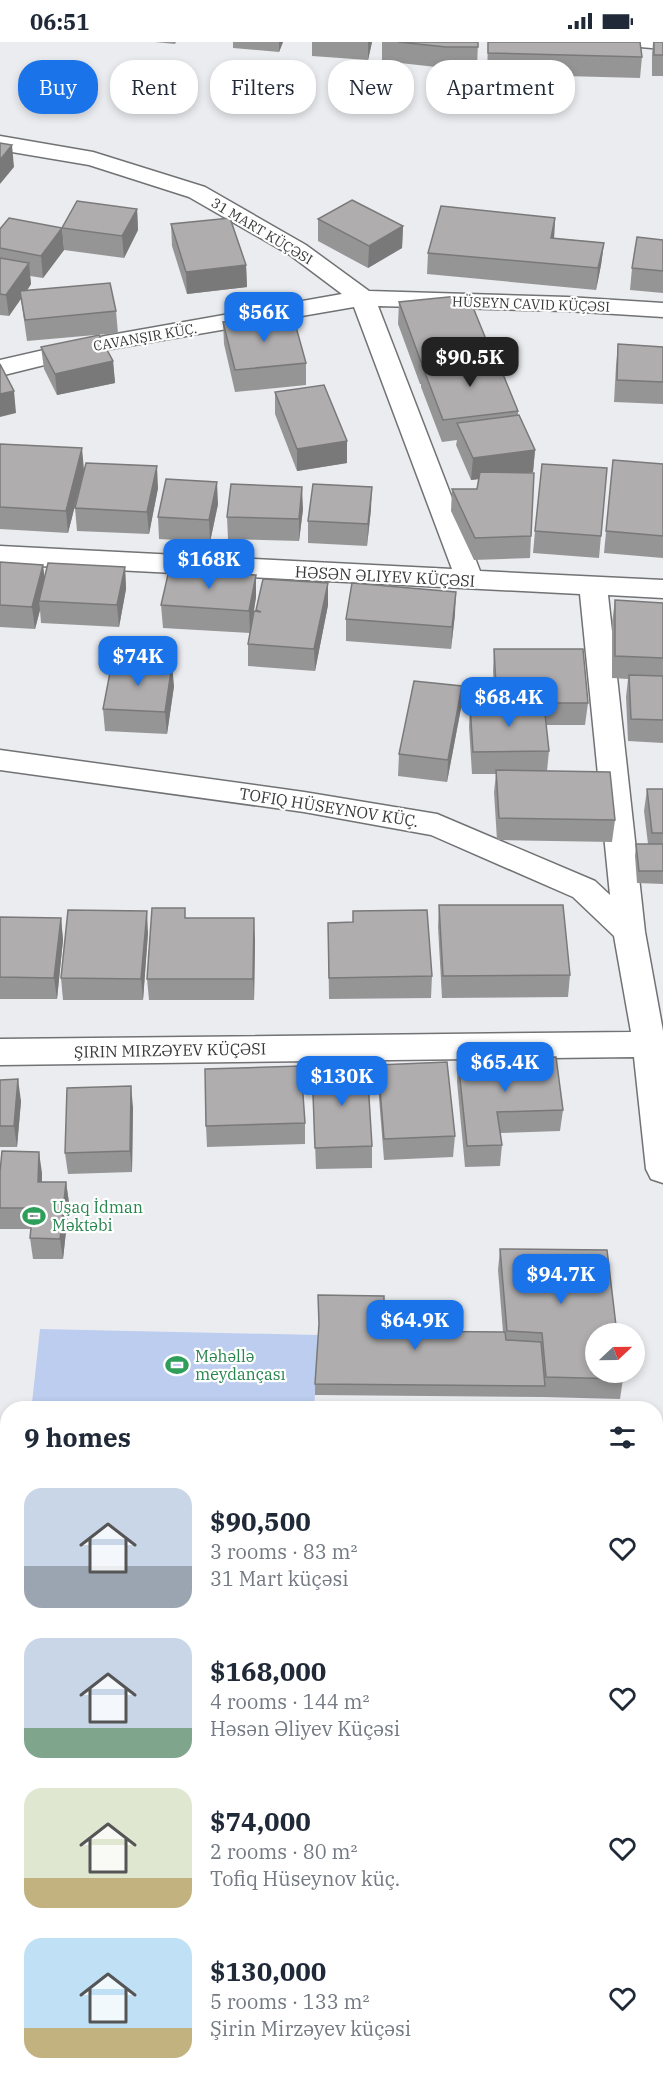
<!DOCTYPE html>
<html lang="en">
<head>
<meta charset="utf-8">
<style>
  :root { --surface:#fff; --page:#f6f6f7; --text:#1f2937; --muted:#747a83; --accent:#1a73e8 }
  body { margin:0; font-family:"IBM Plex Serif",serif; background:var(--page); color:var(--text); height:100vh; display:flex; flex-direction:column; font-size:22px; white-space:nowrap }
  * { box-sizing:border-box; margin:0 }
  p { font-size:20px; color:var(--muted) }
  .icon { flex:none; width:33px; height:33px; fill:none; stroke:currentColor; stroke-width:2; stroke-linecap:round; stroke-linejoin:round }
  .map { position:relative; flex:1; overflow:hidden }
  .sheet { position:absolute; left:0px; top:1359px; width:663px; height:686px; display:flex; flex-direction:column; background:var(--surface); border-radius:24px 24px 0 0; box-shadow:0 3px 9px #0003 }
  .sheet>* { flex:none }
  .hud { position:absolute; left:18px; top:18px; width:627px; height:54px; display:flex; gap:12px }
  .needle { width:39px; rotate:68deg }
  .fabs { position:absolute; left:585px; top:1281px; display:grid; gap:12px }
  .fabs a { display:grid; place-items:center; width:60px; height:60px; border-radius:50%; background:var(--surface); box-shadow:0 3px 9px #0003; font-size:30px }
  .price { position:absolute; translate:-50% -51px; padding:0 14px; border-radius:12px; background:var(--accent); color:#fff; font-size:20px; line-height:39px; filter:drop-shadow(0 2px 3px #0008) }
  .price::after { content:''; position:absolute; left:50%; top:36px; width:18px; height:14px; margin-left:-9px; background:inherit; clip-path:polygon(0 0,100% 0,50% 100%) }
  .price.selected { background:#222; color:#fff }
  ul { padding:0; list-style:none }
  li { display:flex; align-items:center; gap:18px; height:150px; padding:0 24px }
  li span { display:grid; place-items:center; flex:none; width:168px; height:120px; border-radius:18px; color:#555 }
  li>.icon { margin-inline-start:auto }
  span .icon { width:72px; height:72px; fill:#fffc; stroke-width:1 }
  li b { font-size:26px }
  h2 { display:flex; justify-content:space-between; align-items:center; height:72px; padding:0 24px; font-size:26px }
  .chip { padding:0 21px; border-radius:24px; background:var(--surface); box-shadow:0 3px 9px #0003; font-size:21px; line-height:54px }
  .chip.selected { background:var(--accent); color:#fff }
  .status { display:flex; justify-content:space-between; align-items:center; height:42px; padding:0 30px; background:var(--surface); direction:ltr }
  .status svg { height:16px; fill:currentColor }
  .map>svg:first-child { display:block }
</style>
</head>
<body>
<div class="status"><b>06:51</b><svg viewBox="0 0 49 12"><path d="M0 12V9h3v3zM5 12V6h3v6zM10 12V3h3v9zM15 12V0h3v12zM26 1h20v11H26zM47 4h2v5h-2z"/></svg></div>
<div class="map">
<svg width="663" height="2044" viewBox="0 0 663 2044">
  <rect width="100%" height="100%" fill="#ebecef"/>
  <g fill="#bccdf0">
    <path d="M40,1287L319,1293L314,1366H39L32,1361Z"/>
    <path d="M0,1738L8,1739V2037H656V1749H663V2044H0Z"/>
  </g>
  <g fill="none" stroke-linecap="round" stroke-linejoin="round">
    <g stroke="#717274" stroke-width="3">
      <g id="minor">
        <path d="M637,0H663V7L640,5Z"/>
        <path d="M0,94L93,110L205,145L306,203L369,249L567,255L663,261V275L567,269L378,264L480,529L663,538V556L608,553L645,890L663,989V1141L651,1137L646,1127L634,1015L0,1023V997L631,990L614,894L573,855L431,793L304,770L0,728V708L304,750L437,772L595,839L610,853L580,552L0,522V504L452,527L354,265L105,308L0,334V318L105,294L342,252L290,213L189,155L89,123L0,108Z"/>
        <path d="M8,1393V1425L0,1427V1395Z"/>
        <rect x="656" y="1393" width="7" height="32"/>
      </g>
    </g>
    <g stroke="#717274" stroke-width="3">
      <g id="major">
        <rect x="0" y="1617" width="8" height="38"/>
        <rect x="656" y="1641" width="7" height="38"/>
      </g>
    </g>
    <use href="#minor" fill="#fff" fill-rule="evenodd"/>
    <use href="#major" fill="#fff" fill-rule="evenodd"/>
  </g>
  <g fill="#969596">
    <path d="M155,0H176L175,2Z"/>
    <path d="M233,0H283L279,10L233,6Z"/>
    <path d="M312,0H372L368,18L312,14Z"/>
    <path d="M382,0H478L477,26H445L382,19Z"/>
    <path d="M488,0L642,15L640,36L487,32Z"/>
    <path d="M653,0H663V34H652V13Z"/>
    <path d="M137,167L138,188L124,216L64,208L62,186Z"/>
    <path d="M555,176L554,196L604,201L601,223L596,248L427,232L428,211Z"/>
    <path d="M318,177L403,184L402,206L368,226L318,199Z"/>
    <path d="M171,182L246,223L247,245L187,252L172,204Z"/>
    <path d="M62,186L64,208L43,236L30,234L31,242L27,249L116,269L118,291L27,299L21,257L9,274L0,273V187Z"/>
    <path d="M663,198V251L630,248L632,226Z"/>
    <path d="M399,260L492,312V315L518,369V373L535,408L533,430L524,431L531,494L530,516L474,518L451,469L452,447H477L479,437L471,438L456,403L457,398L442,400L421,345V342H420L398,282Z"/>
    <path d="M223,280L306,321V343L235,350L224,302Z"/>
    <path d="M618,302L663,305V362L614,360L616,324Z"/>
    <path d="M41,305L113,319L115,341L57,353L44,327Z"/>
    <path d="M275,350L347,399V421L297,429L275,372Z"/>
    <path d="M0,402L84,428L68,491L0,487Z"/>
    <path d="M613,418L663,422V516L604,511Z"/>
    <path d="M158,446L149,492L77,489L75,466Z"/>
    <path d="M218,462L210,500L159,497L158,475Z"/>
    <path d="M303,467L299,499L228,497L227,475Z"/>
    <path d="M371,467L367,504L308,501V479Z"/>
    <path d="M535,489L601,494L599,516L533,511Z"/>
    <path d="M0,520L44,535L125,525L126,547L119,585L41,581L40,568L35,587L0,585Z"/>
    <path d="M263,537L328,563L315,629L248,624V602L250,591L163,586L161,563L256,555L254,569L256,570Z"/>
    <path d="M615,558L663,561V701L628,699L626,655L628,637L612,636V581Z"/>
    <path d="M455,572L451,607L346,599V577Z"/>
    <path d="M494,607L588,661L585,683H546L549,709L547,729L615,778L612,800L497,798L494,750L496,732H472L469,685L470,663H495L493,629Z"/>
    <path d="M174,644L167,692L105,689L103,667Z"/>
    <path d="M462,644L461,666L447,740L398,734L399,712Z"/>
    <path d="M647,747H663V842L637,841L635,814L636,802H648L644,769Z"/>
    <path d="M439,863L570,933L568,955L442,956L438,885Z"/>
    <path d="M0,875L61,876L63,898L57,957H0Z"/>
    <path d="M186,876L255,898L254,958H149L147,937Z"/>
    <path d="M328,881L432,934L431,956L329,957Z"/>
    <path d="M148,891L143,958H63L61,936Z"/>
    <path d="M458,1018L563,1068L560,1089L500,1091L502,1103L500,1124L465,1125L457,1040Z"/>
    <path d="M378,1023L455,1094L453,1115L384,1118L378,1044Z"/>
    <path d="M312,1025L372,1104V1126L316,1127Z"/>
    <path d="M0,1038L21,1059L17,1105H0Z"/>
    <path d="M133,1065L132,1130L68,1132L65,1111Z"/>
    <path d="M305,1081V1102L207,1105L206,1084Z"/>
    <path d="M0,1130L42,1131V1140H66L69,1161L63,1217H33L30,1196L31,1187H0Z"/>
    <path d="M500,1207L623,1337L620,1357L543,1355L315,1353V1342L384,1289L503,1290L498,1228Z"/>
  </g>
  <g fill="#7a797a">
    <path d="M279,0H283L279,10Z"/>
    <path d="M368,0H372L368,18Z"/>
    <path d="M12,103L14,125L0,142V118Z"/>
    <path d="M137,167L138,188L124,216L122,194Z"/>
    <path d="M555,176L554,197L551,196Z"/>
    <path d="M403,184L402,206L368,226L369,204Z"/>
    <path d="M62,186L64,208L43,236L41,214Z"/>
    <path d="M604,201L601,223L596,248L598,226Z"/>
    <path d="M29,221L31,242L9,274L6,253Z"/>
    <path d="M246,223L247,245L187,252L186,230Z"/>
    <path d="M113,319L115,341L57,353L55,332Z"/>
    <path d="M14,349L16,371L0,375V352Z"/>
    <path d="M347,399V421L297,429V407Z"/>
    <path d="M82,406L84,428L68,491L66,469Z"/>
    <path d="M535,408L533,430L471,438L473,416Z"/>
    <path d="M157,424L158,446L149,492L147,470Z"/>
    <path d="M217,440L218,462L210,500L209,478Z"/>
    <path d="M302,445L303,467L299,499V477Z"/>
    <path d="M372,445L371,467L367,504L368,482Z"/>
    <path d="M43,523L46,545L39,559L40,568L35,587L32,565Z"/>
    <path d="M125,525L126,547L119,585L117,563Z"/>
    <path d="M256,533V555L250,591L249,569Z"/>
    <path d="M328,541V563L315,629L314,607Z"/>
    <path d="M456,550L455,572L451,607L452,585Z"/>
    <path d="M172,622L174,644L167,692L165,670Z"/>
    <path d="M462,644L461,666L447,740L448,718Z"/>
    <path d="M147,869L148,891L143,958L141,937Z"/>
    <path d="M61,876L63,898L57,957L54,936Z"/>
    <path d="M254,876L255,898L254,958L253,937Z"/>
    <path d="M18,1037L21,1059L17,1105L14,1084Z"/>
    <path d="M131,1044L133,1065L132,1130L130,1109Z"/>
    <path d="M39,1110L42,1131L41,1161L38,1140Z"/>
    <path d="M66,1140L69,1161L63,1217L60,1197Z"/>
    <path d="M0,1730L2,1738L0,1786Z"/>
  </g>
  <g fill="#afadae" stroke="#7a797a" stroke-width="1.5">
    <path d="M398,0H478V5H446Z"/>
    <path d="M488,0H640L642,15L488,11Z"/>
    <rect x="654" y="0" width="9" height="13"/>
    <path d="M0,101L12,103L0,118Z"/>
    <path d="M352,158L403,184L369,204L318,177Z"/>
    <path d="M77,159L137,167L122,194L62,186Z"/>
    <path d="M441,164L555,176L551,196L604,201L598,226L428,211Z"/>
    <path d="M9,176L62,186L41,214L0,206V187Z"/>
    <path d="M230,176L246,223L186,230L171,182Z"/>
    <path d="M637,195L663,198V229L632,226Z"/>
    <path d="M0,216L29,221L6,253L0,252Z"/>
    <path d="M110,241L116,269L25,278L20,249Z"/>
    <path d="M468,253L492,312L421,320L399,260Z"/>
    <path d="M293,274L306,321L235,328L223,280Z"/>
    <path d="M99,293L113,319L55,332L41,305Z"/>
    <path d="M618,302L663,305V340L617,338Z"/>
    <path d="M496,315L518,369L443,378L422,323Z"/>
    <path d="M0,322L14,349L0,352Z"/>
    <path d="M324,343L347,399L297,407L275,350Z"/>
    <path d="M519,373L535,408L473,416L457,381Z"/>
    <path d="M0,402L82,406L66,469L0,465Z"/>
    <path d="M613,418L663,422V494L606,489Z"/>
    <path d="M86,421L157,424L147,470L75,466Z"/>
    <path d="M542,422L607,426L601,494L535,489Z"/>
    <path d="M480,430L534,431L531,494L475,496L452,447H477Z"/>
    <path d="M166,437L217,440L209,478L158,475Z"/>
    <path d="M231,442L302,445L299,477L227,475Z"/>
    <path d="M313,442L372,445L368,482L308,479Z"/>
    <path d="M0,520L43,523L32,565L0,563Z"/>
    <path d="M48,521L125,525L117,563L39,559Z"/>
    <path d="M169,528L256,533L249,569L161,563Z"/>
    <path d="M263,537L328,541L314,607L248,602L254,569L261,570L256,568Z"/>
    <path d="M352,541L456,550L452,585L346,577Z"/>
    <path d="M615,558L663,561V616L615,614Z"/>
    <path d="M494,607H583L588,661H497Z"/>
    <path d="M112,620L172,622L165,670L103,667Z"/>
    <path d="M629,633L663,634V678L631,677Z"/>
    <path d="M414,639L462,644L448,718L399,712Z"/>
    <path d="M470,663H544L549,709L473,710Z"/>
    <path d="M496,728L610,730L615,778L499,776Z"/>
    <path d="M647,747H663V791H652Z"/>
    <path d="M636,802H663V829H639Z"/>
    <path d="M439,863H563L570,933L443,934Z"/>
    <path d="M152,866H185V876H254L253,937H147Z"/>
    <path d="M68,868L147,869L141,937L61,936Z"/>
    <path d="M427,868L432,934L329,936L328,881L353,880V869Z"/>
    <path d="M0,875L61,876L54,936L0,935Z"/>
    <path d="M556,1015L563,1068L497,1070L502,1103L467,1104L458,1018Z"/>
    <path d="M447,1020L455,1094L384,1097L378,1023Z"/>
    <path d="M367,1023L372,1104L315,1106L312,1025Z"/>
    <path d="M301,1024L305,1081L206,1084L205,1027Z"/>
    <path d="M18,1037L14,1084H0V1038Z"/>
    <path d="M131,1044L130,1109L65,1111L67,1046Z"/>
    <path d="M2,1109L39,1110L38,1140H66L60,1197L30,1196L33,1166H0V1130Z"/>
    <path d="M500,1207L607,1208L617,1292H596V1330H622L623,1337L546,1335L542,1291L507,1289Z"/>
    <path d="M318,1253L384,1254V1289L505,1290L506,1298L541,1300L545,1344L315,1342L319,1282Z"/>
  </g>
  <defs>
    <g id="stadium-bare" transform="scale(1.8)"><path d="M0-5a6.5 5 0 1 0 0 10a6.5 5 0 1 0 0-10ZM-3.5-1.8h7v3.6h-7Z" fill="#2e9e5b" stroke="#fff" stroke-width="2.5" paint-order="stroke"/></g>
  </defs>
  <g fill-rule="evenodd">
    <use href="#stadium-bare" x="34" y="1174"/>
    <use href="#stadium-bare" x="177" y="1323"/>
  </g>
  <g text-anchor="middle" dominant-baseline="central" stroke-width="4.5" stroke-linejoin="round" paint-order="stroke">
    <g font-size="14" fill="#383939" stroke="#fff">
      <text transform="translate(262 189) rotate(31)">31 MART KÜÇƏSI</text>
      <text transform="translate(531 262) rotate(2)">HÜSEYN CAVID KÜÇƏSI</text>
      <text transform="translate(145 295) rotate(-10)">CAVANŞIR KÜÇ.</text>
    </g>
    <g font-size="16" fill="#383939" stroke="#fff">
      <text transform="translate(385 534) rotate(3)">HƏSƏN ƏLIYEV KÜÇƏSI</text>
      <text transform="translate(329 765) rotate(9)">TOFIQ HÜSEYNOV KÜÇ.</text>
      <text transform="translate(170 1008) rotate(-1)">ŞIRIN MIRZƏYEV KÜÇƏSI</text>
    </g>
    <g font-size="16" fill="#27864d" stroke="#fff" text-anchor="start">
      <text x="52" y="1165">Uşaq İdman<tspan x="52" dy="18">Məktəbi</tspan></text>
      <text x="195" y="1314">Məhəllə<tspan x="195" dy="18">meydançası</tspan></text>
    </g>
  </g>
</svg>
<div class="fabs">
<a><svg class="needle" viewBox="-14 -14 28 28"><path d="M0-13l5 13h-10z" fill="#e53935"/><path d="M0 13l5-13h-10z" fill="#747a83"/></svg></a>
</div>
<b class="price" style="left:264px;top:301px">$56K</b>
<b class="price selected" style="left:470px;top:346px">$90.5K</b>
<b class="price" style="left:209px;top:548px">$168K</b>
<b class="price" style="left:138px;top:645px">$74K</b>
<b class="price" style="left:509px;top:686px">$68.4K</b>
<b class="price" style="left:505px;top:1051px">$65.4K</b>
<b class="price" style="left:342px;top:1065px">$130K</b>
<b class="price" style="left:561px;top:1263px">$94.7K</b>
<b class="price" style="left:415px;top:1309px">$64.9K</b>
<div class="hud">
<a class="chip selected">Buy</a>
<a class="chip">Rent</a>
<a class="chip">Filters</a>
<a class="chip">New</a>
<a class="chip">Apartment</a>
</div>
<section class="sheet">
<h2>9 homes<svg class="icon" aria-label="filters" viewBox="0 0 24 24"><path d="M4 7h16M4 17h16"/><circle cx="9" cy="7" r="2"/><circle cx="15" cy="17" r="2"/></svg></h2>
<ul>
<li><span style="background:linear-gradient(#c9d6e8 65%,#9aa5b1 0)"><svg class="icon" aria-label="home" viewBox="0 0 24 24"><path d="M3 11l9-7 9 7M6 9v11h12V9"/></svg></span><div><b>$90,500</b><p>3 rooms · 83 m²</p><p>31 Mart küçəsi</p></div><svg class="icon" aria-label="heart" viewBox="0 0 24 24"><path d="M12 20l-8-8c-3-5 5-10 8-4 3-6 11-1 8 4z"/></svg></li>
<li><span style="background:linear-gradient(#c9d6e8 75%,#7fa58c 0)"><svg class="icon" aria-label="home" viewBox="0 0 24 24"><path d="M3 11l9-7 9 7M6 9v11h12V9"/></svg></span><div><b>$168,000</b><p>4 rooms · 144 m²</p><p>Həsən Əliyev Küçəsi</p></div><svg class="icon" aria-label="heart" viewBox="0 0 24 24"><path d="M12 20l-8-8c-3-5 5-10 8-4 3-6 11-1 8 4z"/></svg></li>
<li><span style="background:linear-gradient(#dfe7d0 75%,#c2b280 0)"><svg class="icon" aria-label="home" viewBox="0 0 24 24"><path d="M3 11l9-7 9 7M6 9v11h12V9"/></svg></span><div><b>$74,000</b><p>2 rooms · 80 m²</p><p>Tofiq Hüseynov küç.</p></div><svg class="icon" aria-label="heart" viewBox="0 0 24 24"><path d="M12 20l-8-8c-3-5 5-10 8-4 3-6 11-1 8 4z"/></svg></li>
<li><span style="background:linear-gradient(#bfe0f5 75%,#c2b280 0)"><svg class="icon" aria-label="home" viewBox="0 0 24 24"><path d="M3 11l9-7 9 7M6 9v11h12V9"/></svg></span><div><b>$130,000</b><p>5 rooms · 133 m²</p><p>Şirin Mirzəyev küçəsi</p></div><svg class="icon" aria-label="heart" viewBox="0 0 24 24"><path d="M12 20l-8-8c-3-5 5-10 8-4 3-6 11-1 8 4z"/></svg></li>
</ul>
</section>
</div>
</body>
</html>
